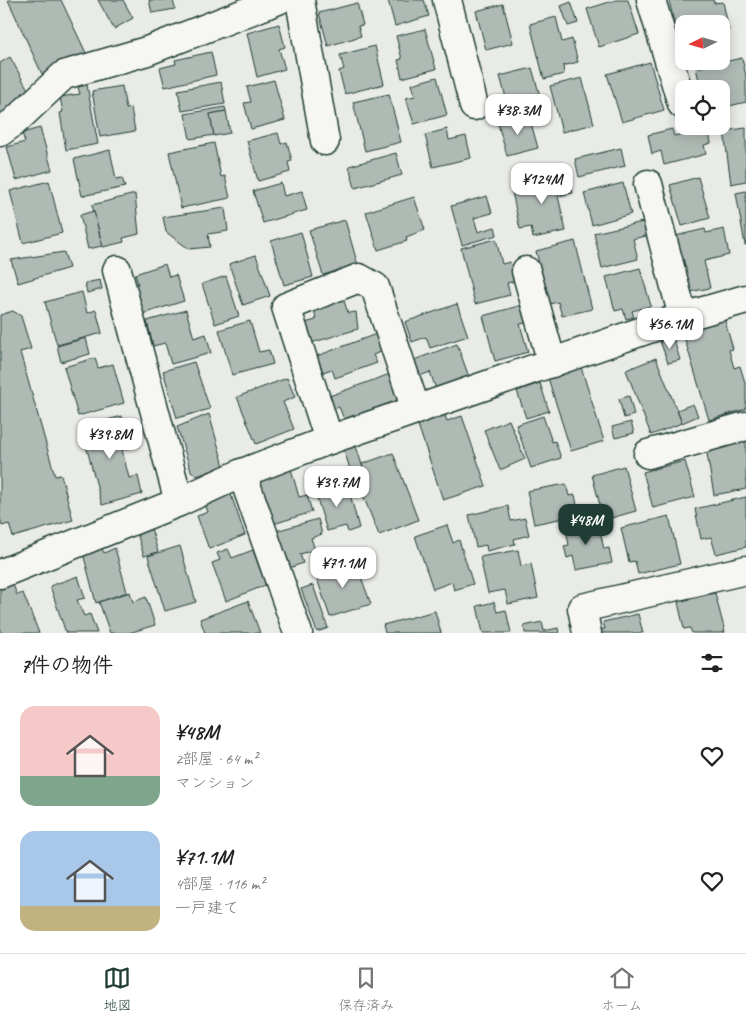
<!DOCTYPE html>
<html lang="ja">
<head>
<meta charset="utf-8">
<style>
  :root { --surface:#fff; --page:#f2f2f2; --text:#222; --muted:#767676; --line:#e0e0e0; --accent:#1f3d34 }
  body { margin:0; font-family:Caveat,"Klee One",sans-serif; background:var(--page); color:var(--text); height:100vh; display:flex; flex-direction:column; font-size:19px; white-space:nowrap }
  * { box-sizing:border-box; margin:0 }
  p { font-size:16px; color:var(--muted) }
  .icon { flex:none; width:28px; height:28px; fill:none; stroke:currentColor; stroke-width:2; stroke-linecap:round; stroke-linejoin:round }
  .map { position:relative; height:633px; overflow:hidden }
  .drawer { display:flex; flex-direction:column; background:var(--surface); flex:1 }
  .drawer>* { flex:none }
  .needle { width:32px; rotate:265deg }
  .fabs { position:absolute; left:675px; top:15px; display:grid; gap:10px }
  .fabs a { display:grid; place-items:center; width:55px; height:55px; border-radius:10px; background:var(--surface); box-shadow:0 2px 12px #0003; font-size:25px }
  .price { position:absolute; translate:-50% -42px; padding:0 11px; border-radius:10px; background:#fff; color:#222; font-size:16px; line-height:32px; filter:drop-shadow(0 1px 2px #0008) }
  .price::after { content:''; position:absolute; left:50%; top:30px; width:15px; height:11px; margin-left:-8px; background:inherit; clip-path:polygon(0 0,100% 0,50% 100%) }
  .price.active { background:var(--accent); color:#fff }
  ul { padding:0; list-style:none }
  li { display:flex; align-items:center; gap:15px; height:125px; padding:0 20px }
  li span { display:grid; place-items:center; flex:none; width:140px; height:100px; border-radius:15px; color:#555 }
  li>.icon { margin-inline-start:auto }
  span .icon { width:60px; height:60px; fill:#fffc; stroke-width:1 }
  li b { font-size:21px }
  h2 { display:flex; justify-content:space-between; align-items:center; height:60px; padding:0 20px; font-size:21px }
  .tab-bar { display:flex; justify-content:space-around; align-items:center; height:70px; border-top:1px solid var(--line); background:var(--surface); font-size:14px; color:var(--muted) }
  .tab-bar a { display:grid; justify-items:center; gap:2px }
  .tab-bar .active { color:var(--accent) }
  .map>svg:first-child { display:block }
</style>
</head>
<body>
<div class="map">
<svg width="746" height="633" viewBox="0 0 746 633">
  <rect width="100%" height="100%" fill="#e9ebe7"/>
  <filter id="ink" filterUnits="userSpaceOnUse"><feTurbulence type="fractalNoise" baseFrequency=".02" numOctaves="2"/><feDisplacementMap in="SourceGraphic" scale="10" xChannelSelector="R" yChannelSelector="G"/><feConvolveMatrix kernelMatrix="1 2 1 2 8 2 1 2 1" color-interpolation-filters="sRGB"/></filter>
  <g filter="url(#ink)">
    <g fill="#b0bab5" stroke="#1f3d34">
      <path d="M8,0H61L86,53L42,74Z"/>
      <path d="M98,0H123L133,18L114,29Z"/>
      <path d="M149,0H173L175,9L152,13Z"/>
      <path d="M388,0H424L429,16L395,26Z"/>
      <path d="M616,0H628L639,34L599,47L587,9Z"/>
      <path d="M669,0H713L714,3L723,2L729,30L721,32V24H684V35L677,36Z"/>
      <path d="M571,2L578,23L568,26L561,6Z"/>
      <path d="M357,3L363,25L358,26L361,36L328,46L319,13Z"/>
      <path d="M503,4L513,43L486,50L476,11Z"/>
      <path d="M556,17L562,42L572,39L578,62L563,66L564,74L544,79L530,24Z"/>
      <path d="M279,24L285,47L279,49L285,69L257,77L247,33Z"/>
      <path d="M425,29L436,69L402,78L398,60L402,59L396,36Z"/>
      <path d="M375,46L384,84L345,94L339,71L344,69L340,55Z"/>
      <path d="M211,52L216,75L165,87L160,68L176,64L175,60Z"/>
      <path d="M10,57L31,95L0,114V63Z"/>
      <path d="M742,58L746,76V102L721,108V89H701L696,68Z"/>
      <path d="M650,62L664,110L622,122L607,74Z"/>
      <path d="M532,68L542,103L510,112L500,76Z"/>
      <path d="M437,77L447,115L414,124L406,98L415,96L412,84Z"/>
      <path d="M582,78L594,124L562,132L550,86Z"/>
      <path d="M274,80L285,120L251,129L244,103L251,102L247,87Z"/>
      <path d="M221,82L225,104L182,111L178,90Z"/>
      <path d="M87,85L98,144L66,150L60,113L63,112L60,97L80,94L78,87Z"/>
      <path d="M122,86L126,109L131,108L135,131L100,137L92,91Z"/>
      <path d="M389,94L401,142L365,151L353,102Z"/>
      <path d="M225,107L226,111L210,114L214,135L190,139L185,114Z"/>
      <path d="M226,111L230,133L214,136L210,114Z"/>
      <path d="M529,116L538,148L507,156L498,124Z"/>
      <path d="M40,128L52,170L16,180L7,147L25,142L22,133Z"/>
      <path d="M708,128L711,143L704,145L706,154L664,165L661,151L652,154L648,135L672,129L674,136Z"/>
      <path d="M746,128V181L731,184L724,131Z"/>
      <path d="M447,129L449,140L466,136L471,158L433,167L425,135Z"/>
      <path d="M278,133L281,144L287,142L292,161L288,162L290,172L258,181L247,141Z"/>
      <path d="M214,143L221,177L225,176L230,198L181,208L169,152Z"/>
      <path d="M621,148L625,166L579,177L575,159Z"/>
      <path d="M110,150L116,179L122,178L125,187L82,196L74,159Z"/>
      <path d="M396,153L402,175L355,188L349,166Z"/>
      <path d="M568,174L573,193L558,196L566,231L533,238L531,227L520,229L511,187Z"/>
      <path d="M698,177L710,218L682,226L670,185Z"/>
      <path d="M49,181L62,233L23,243L10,191Z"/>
      <path d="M281,183L284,196L302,191L307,210L263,223L253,191Z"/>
      <path d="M623,183L631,214L592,225L584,193Z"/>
      <path d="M746,191V245H745L736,193Z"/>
      <path d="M135,194L139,234L123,238L124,242L103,247L92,205Z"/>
      <path d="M487,196L492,213L474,218L478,232L495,227L497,235L462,245L451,206Z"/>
      <path d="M414,197L425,230L406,237L407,241L378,250L366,212Z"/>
      <path d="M225,208L228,231L208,234L210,247L189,249L166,232L163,217Z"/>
      <path d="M94,211L102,246L88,249L80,215Z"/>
      <path d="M345,220L359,269L342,274L340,270L323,275L309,230Z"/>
      <path d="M647,221L650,235L633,239L638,259L602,268L594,233Z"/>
      <path d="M705,229L706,233L724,229L729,255L704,261L710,288L684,293L671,237Z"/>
      <path d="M301,232L313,277L284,285L271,241Z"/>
      <path d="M496,239L502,264L510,262L515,281L507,283L510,295L475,304L461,248Z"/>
      <path d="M575,241L592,309L562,316L558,302L549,304L536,251Z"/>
      <path d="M64,252L69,268L18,283L11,260Z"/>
      <path d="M256,255L270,296L243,305L229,264Z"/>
      <path d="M165,264L169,277L176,275L184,301L139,315L131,287L138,284L135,274Z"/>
      <path d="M640,268L651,306L632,311L634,317L626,319L623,309L615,311L606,277Z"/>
      <path d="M226,276L239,316L215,324L202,284Z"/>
      <path d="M100,280L102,289L87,293L85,283Z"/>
      <path d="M82,292L87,313L96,310L102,333L57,345L45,302Z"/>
      <path d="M343,298L348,313L356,312L358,329L311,343L305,323L316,320L314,308Z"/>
      <path d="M457,304L468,336L430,348L426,337L412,342L405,322Z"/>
      <path d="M522,305L527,323L520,324L528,352L495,361L483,316Z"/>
      <path d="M186,310L194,338L206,334L211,353L171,364L165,343L153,346L147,321Z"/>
      <path d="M13,311L21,316L31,349L20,352L55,476L61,475L73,520L13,537L9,524L2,526L0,518V315Z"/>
      <path d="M724,318L733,349L729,350L734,368L740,366L746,386V409L709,420L683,333L706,326L705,324Z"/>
      <path d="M250,321L259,352L269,350L273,364L232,375L219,330Z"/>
      <path d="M379,333L385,350L373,355L377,363L335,378L332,369L323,372L317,356Z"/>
      <path d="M673,337L680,360L668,363L660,341Z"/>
      <path d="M86,338L90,354L61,362L57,346Z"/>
      <path d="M457,344L469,377L436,389L430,372L420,376L414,360Z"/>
      <path d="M95,358L98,368L113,364L124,403L78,416L64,367Z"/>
      <path d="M656,358L682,423L651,435L626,370Z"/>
      <path d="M194,362L210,409L177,418L163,371Z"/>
      <path d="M581,367L604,441L571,451L548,378Z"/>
      <path d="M390,374L399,400L344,419L339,407L328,411L324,398Z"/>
      <path d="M287,378L295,397L283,402L294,429L256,444L237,397Z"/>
      <path d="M540,383L549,411L526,418L517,391Z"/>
      <path d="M629,396L634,415L624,418L619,399Z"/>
      <path d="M693,404L698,416L682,423L677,410Z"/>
      <path d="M444,413L447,421L462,416L486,486L443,500L417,422Z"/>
      <path d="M209,414L224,466L197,476L191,471L177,427Z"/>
      <path d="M122,416L130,448L122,450L129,478L138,476L142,494L102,505L81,427Z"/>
      <path d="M543,416L552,442L555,441L561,458L531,468L516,425Z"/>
      <path d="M509,420L525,459L500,470L484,430Z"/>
      <path d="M631,422L634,433L615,438L612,427Z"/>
      <path d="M746,441V489L714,495L706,448Z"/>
      <path d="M356,446L370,490L358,494L344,450Z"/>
      <path d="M393,453L418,520L379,535L362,493L370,490L362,464Z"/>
      <path d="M685,461L695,497L653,508L643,472Z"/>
      <path d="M624,466L636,511L604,520L592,475Z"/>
      <path d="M291,469L299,497L307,495L312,512L270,525L256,480Z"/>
      <path d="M347,483L359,528L348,532L346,526L327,531L315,492Z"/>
      <path d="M566,484L569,496L575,495L579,515L534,524L527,491Z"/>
      <path d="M230,492L245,535L209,549L197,516L208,512L204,501Z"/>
      <path d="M746,497V547L716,554L711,537L701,539L695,509Z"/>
      <path d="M508,506L511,521L525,518L529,535L514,539L515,544L487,551L486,545L476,547L469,515Z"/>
      <path d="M669,516L680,564L638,574L635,561L629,562L621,528Z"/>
      <path d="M318,519L322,534L311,538L315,550L300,554L303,563L281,571L276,531Z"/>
      <path d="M590,520L593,532L600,531L604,549L609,548L612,563L576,570L573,556L567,558L564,546L569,545L565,525Z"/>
      <path d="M150,525L158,552L144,556L136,530Z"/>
      <path d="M447,525L453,543L459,540L473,584L454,590L452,582L433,589L415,536Z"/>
      <path d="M101,546L104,553L115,548L127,592L96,603L83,553Z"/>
      <path d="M180,546L196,602L165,611L148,556Z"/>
      <path d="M228,549L232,558L253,550L266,585L226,601L212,563L220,560L217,553Z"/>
      <path d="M518,550L521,566L531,564L538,598L508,604L505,590L488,593L480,557Z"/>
      <path d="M355,561L371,604L330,617L316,576L329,573L328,569Z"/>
      <path d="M78,576L85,598L77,600L84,616L90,614L97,633H66L50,586Z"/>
      <path d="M12,582L17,595L23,593L39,633H0V587Z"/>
      <path d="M313,585L328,628L317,632L301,589Z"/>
      <path d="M130,592L133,602L146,597L155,625L129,633H110L99,602Z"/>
      <path d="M715,593L725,632L720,633H692L690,628L684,629L678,602Z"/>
      <path d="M248,601L260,633H205L200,619Z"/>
      <path d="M494,602L497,612L506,610L511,633H483L477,606Z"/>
      <path d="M435,611L441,633H385L383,625Z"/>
      <path d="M638,614L643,633H598L597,630L605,629L603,622Z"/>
      <path d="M542,622L544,631L558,628L559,633H525L524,626Z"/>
    </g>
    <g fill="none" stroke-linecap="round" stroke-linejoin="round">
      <g stroke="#1f3d34" stroke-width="31">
        <g id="minor">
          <path d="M300,0L325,141"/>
          <path d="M447,0L474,106"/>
          <path d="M651,0L682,104"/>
          <path d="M0,132L14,122L64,75L147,51L278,0"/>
          <path d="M648,184L683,317"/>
          <path d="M117,270L179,502"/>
          <path d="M526,271L552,363"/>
          <path d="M329,440L286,307L359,278L375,287L416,410"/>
          <path d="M648,454L746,426"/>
          <path d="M242,473L298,633"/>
          <path d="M0,574L179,502L242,473L329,440L683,317L746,299"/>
          <path d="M587,633L582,608L746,570"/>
        </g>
      </g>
      <use href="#minor" stroke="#f6f6f2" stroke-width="28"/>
    </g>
  </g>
</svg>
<div class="fabs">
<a><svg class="needle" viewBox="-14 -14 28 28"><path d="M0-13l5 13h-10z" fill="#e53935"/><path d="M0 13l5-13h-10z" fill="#767676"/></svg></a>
<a><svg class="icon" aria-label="locate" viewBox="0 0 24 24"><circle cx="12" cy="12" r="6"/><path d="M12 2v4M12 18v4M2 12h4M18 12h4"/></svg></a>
</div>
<b class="price" style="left:518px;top:136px">¥38.3M</b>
<b class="price" style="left:542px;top:205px">¥124M</b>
<b class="price" style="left:670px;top:350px">¥56.1M</b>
<b class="price" style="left:110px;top:460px">¥39.8M</b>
<b class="price" style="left:337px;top:508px">¥39.7M</b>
<b class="price active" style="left:586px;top:546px">¥48M</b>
<b class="price" style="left:343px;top:589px">¥71.1M</b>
</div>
<section class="drawer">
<h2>7件の物件<svg class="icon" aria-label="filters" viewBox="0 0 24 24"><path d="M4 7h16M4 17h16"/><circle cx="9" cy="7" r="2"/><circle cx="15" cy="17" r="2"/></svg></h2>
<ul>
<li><span style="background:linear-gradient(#f6c9c9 70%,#7fa58c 0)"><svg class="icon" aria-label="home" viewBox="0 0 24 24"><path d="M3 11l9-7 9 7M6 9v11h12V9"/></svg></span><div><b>¥48M</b><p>2部屋 · 64 m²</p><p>マンション</p></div><svg class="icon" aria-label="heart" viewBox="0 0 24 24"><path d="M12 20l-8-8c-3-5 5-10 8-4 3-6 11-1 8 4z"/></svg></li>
<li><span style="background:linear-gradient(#a9c7e8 75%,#c2b280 0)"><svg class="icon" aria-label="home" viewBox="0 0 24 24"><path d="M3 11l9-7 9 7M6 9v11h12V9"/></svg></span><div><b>¥71.1M</b><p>4部屋 · 116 m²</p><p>一戸建て</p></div><svg class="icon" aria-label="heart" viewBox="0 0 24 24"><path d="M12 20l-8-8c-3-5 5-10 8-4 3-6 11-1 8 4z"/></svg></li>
</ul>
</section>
<nav class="tab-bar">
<a class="active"><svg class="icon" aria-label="map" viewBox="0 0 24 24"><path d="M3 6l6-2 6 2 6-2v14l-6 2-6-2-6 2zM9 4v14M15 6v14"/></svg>地図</a>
<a><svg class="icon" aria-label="saved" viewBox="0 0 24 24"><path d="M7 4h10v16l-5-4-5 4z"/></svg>保存済み</a>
<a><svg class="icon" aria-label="home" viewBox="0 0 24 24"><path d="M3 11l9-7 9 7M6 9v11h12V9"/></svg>ホーム</a>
</nav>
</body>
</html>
